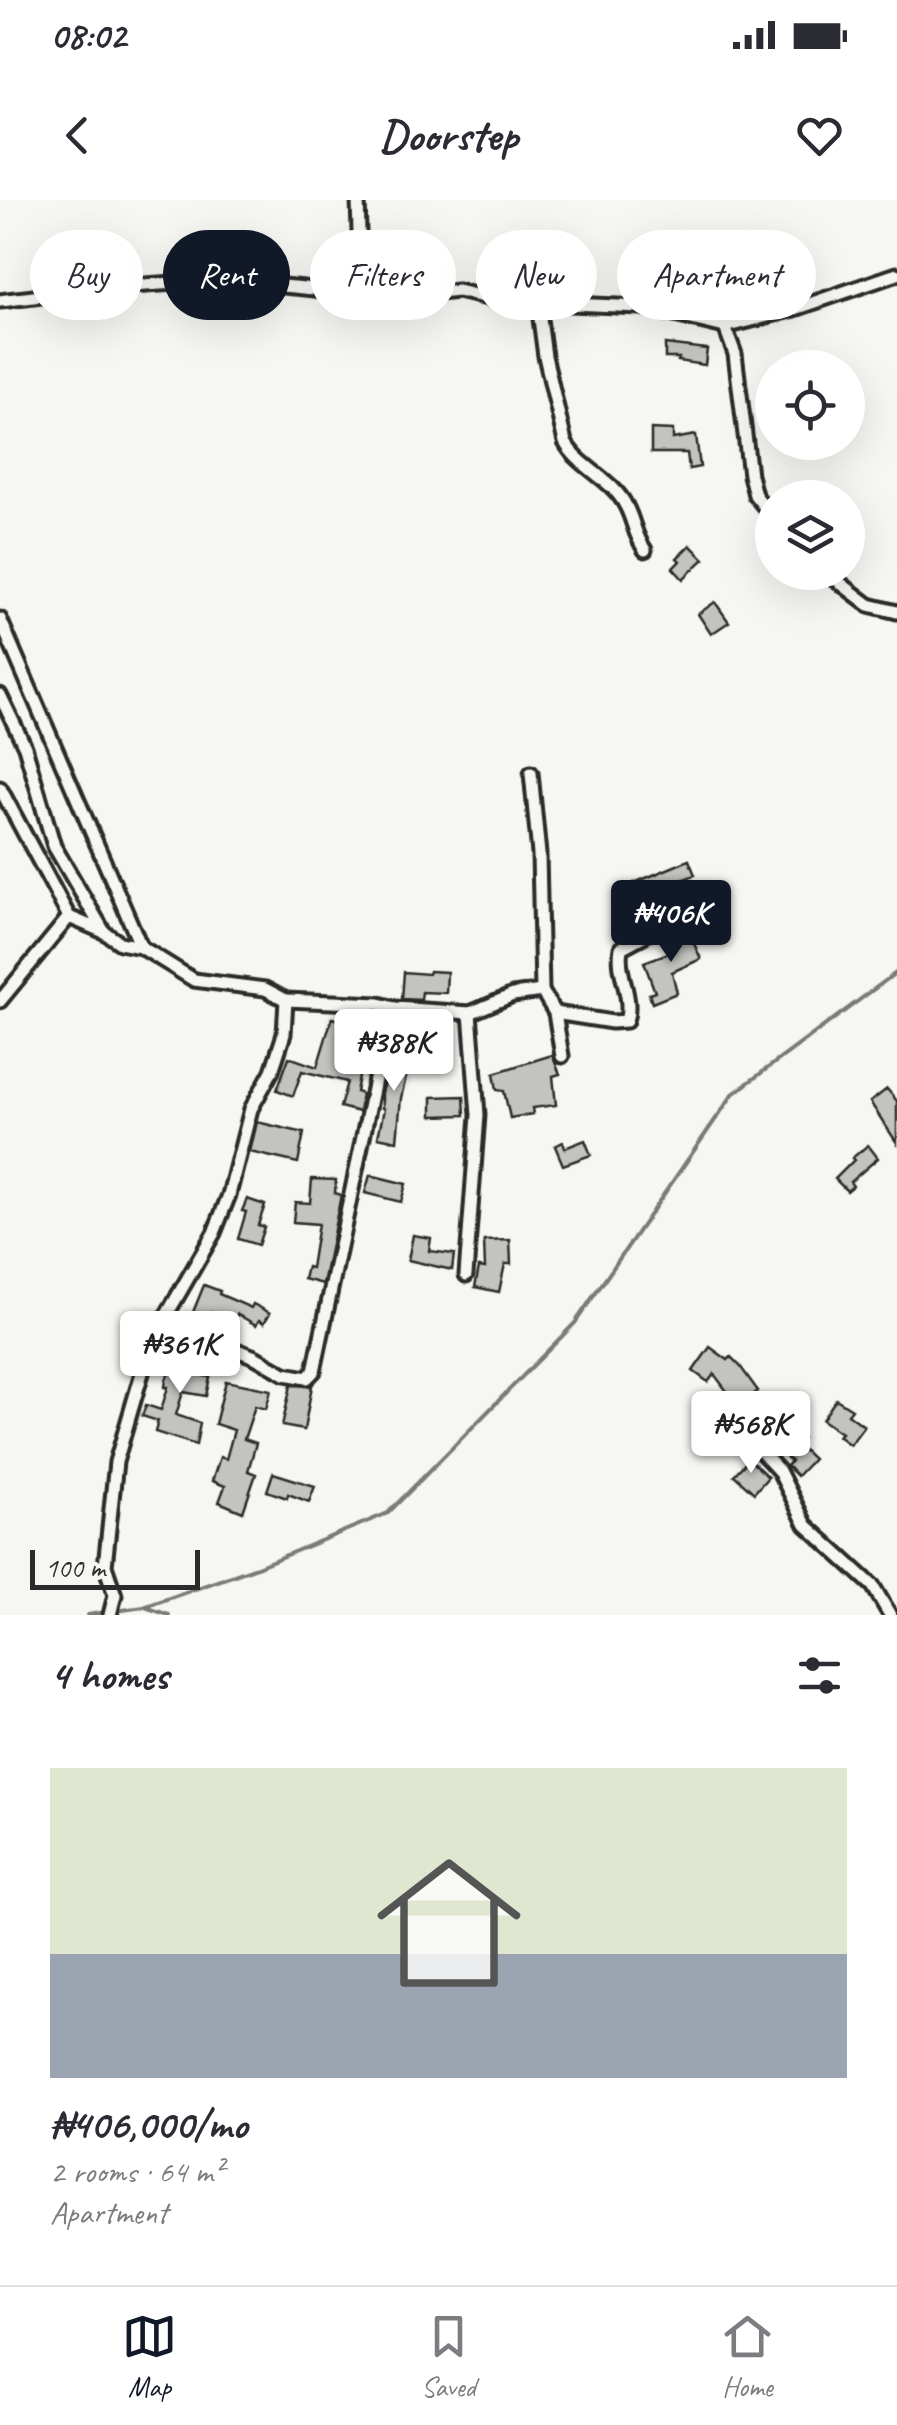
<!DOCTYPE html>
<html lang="en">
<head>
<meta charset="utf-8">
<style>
  :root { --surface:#fff; --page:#f7f7f7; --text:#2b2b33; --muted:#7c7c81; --line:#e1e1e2; --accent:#111827 }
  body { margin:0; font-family:Caveat,sans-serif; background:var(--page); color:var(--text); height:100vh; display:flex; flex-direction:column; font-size:38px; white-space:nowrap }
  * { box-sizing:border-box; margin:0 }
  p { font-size:32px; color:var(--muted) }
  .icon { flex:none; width:55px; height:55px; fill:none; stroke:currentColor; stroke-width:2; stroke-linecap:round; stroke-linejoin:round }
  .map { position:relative; height:1415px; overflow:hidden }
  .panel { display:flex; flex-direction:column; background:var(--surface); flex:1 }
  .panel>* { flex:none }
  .hud { position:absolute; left:30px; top:30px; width:838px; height:90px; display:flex; gap:20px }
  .buttons { position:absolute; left:755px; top:150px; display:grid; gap:20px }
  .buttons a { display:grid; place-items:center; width:110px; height:110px; border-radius:50%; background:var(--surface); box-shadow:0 10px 40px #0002; font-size:50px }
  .scale { position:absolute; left:30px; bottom:25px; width:170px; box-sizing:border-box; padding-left:10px; border:5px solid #2b2b2b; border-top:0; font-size:28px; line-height:35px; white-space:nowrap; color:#2b2b2b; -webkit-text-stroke:8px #f6f6f2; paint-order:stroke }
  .price { position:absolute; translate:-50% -85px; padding:0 22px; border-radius:10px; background:#fff; color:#222; font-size:32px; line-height:65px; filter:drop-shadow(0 2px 5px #0008) }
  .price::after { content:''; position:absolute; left:50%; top:60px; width:30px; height:22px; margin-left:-15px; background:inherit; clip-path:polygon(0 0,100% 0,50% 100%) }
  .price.selected { background:var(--accent); color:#fff }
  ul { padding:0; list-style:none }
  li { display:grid; align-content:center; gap:20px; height:530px; padding:0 50px }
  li+li { border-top:2px solid var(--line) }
  li span { display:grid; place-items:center; height:310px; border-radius:0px; color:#555 }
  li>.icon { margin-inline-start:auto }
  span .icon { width:180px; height:180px; fill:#fffc; stroke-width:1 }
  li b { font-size:42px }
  h2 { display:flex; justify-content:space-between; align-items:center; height:120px; padding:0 50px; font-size:42px }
  .pill { padding:0 35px; border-radius:45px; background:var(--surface); box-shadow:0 10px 40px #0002; font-size:35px; line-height:90px }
  .pill.selected { background:var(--accent); color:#fff }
  .status { display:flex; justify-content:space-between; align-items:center; height:70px; padding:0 50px; background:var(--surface); direction:ltr }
  .status svg { height:28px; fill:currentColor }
  header { display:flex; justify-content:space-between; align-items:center; height:130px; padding:0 50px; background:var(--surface); font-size:45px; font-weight:800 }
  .tab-bar { display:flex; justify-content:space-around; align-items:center; height:140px; border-top:2px solid var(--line); background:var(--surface); font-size:28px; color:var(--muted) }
  .tab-bar a { display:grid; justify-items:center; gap:5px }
  .tab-bar .selected { color:var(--accent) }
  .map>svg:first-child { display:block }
</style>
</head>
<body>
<div class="status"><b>08:02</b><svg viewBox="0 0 49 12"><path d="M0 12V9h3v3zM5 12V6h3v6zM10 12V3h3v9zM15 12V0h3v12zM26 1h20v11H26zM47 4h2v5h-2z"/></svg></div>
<header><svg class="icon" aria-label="back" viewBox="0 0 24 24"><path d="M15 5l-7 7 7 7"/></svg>Doorstep<svg class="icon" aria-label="heart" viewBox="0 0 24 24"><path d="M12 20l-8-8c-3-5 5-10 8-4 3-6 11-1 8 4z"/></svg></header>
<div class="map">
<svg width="897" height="1415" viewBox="0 0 897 1415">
  <rect width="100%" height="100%" fill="#f6f6f2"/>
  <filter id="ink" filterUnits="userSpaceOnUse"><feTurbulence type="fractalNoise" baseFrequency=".01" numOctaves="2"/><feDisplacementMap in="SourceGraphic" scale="20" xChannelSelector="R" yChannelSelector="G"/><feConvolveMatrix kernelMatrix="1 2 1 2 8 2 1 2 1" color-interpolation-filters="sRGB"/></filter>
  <g filter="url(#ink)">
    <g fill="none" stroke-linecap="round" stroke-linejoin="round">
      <g stroke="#7a7a78" stroke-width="4">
        <path d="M145,1407L169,1415"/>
        <path d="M115,1411L144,1407L257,1367L388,1313L575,1123L733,894L897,772"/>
        <path d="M88,1415L106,1412"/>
      </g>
    </g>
    <g fill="#c3c3c0" stroke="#2b2b2b" stroke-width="2.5">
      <path d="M665,144L707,149L705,165L678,161L679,158H665Z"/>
      <path d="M651,229L673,230V239L696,235L700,267L689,269L687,253H651Z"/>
      <path d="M690,345L704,359L683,379L673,368L680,361L677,358Z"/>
      <path d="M715,402L729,422L711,434L698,414Z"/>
      <path d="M689,660L695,675L665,686L661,689L660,698L640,704L634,683Z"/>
      <path d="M687,728L701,759L672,772L677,793L652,803L649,794L655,792L644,762L674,751L668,736Z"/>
      <path d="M429,771L447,772L446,793L422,792L421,800L402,799L404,772L428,774Z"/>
      <path d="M332,818L356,824L363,819L377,824L374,845L347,841L341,863L361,866L356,892L362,894L359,912L340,907L347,882L302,871L293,896L277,890L289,857L317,867Z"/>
      <path d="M396,848L412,852L401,898L397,941L378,937L384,909L382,908V892Z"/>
      <path d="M552,855L560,874L553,876L556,905L532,908L533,914L510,918L504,891L497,890L494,873Z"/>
      <path d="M887,889L897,901V943L870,902Z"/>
      <path d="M464,896L465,915L432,916V897Z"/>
      <path d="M257,922L304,933L298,963L250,952Z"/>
      <path d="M585,940L591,955L563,965L555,946L563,942L565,948Z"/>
      <path d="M868,945L878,958L850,982L853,986L847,991L835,979L854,960L852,958Z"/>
      <path d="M370,975L406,984L401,1002L365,993Z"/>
      <path d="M312,979L336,980L335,993L341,995L323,1084L304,1079L307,1067L311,1068L318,1024L293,1022L295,1002L310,1003Z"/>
      <path d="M247,999L265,1005L258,1025L264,1027L258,1045L238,1039L246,1012L242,1011Z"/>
      <path d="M413,1035L431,1038L429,1051L454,1054L452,1070L408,1060Z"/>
      <path d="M510,1040L511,1064H505L499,1092L475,1087L479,1067L485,1068L484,1041Z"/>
      <path d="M204,1085L220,1091L219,1094L251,1108L253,1104L270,1113L264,1123L259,1120L256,1125L237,1114L234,1121L211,1112L206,1128L189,1122Z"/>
      <path d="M180,1140L200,1146L190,1173L210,1177L206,1196L183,1192L176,1215L200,1223L196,1245L155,1232L158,1221L142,1216L146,1205L161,1210L168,1187H165L166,1180Z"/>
      <path d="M710,1147L728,1160L731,1157L740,1166L758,1191L750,1197L803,1238L798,1245L813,1259L797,1276L787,1266L791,1261L775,1249L779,1244L757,1231L714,1174L708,1182L693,1171Z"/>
      <path d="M226,1181L271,1190L266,1209L255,1206L244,1239L256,1243L248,1271L256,1274L243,1312L219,1302L225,1286L212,1281L220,1257L226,1259L234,1230L215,1224Z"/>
      <path d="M291,1185L312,1186L304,1230L282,1226Z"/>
      <path d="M836,1199L852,1209L848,1214L864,1226L850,1245L838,1236L841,1233L822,1220Z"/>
      <path d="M749,1259L768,1277L754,1293L734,1275Z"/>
      <path d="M273,1273L315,1286L309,1302L288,1294L287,1298L267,1291Z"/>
    </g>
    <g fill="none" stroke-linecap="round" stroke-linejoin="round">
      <g stroke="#2b2b2b" stroke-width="19">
        <g id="street">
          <path d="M361,95L391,98L458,91L500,101L641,107L725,127L795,109L897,74"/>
          <path d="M0,101C69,93 138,83 208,82C259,82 310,88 361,95L358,0"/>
          <path d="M538,104L545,156L565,242C578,267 613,279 626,306C634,321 634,334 645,350"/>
          <path d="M725,127L735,154L750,275L755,295L772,316"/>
          <path d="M826,372L869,405L897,412"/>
          <path d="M0,419L141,747L194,780L265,789L286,800L284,834L272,871L251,909L229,995L214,1033L151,1142L116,1262L105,1366L115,1395L110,1415"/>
          <path d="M0,495L25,547L54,646L104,732"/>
          <path d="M531,573L539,654L542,791"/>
          <path d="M0,588L69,717L104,732L120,743L141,747"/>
          <path d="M0,801L69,717"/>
          <path d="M394,808L470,813L513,795L542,791L555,813L562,856"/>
          <path d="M555,813L612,822L626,821C634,797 616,773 621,748L677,718L669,694"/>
          <path d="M466,1075L478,915L470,813"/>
          <path d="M164,1122L255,1157L285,1174L307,1178L314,1171L377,870L394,808L379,804L286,800"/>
          <path d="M733,1213L755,1245L779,1271L806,1325L873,1386L890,1415"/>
        </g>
      </g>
      <use href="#street" stroke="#f6f6f2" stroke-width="11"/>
    </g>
  </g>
</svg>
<div class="buttons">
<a><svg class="icon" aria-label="locate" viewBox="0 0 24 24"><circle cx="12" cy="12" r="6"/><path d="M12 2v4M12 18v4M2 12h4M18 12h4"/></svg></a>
<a><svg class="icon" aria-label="layers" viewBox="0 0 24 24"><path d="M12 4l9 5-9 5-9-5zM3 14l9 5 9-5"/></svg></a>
</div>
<div class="scale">100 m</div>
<b class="price selected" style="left:671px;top:765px">₦406K</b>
<b class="price" style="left:394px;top:894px">₦388K</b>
<b class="price" style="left:180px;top:1196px">₦361K</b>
<b class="price" style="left:751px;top:1276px">₦568K</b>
<div class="hud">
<a class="pill">Buy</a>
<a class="pill selected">Rent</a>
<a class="pill">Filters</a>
<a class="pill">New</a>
<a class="pill">Apartment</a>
</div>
</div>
<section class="panel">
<h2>4 homes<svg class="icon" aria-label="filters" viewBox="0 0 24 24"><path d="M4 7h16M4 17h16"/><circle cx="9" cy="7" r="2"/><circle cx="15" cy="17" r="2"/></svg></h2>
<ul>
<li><span style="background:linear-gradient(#dfe7d0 60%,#9aa5b1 0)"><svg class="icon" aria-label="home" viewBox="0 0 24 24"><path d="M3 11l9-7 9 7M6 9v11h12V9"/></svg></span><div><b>₦406,000/mo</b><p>2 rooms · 64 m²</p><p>Apartment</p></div></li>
</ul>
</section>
<nav class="tab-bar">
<a class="selected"><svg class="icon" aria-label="map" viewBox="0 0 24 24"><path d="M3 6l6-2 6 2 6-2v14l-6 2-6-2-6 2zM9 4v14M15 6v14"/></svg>Map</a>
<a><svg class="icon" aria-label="saved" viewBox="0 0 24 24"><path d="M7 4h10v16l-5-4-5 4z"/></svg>Saved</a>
<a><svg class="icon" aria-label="home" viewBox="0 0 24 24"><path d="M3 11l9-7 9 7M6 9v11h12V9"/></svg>Home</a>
</nav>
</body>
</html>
